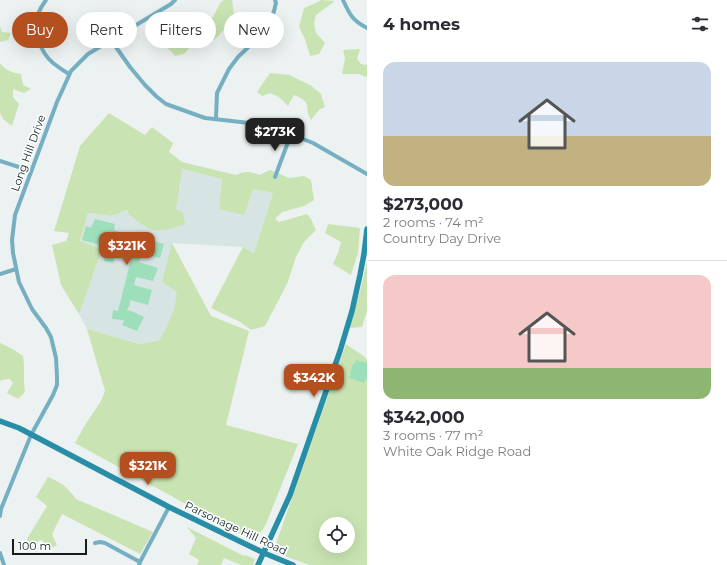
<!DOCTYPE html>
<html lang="en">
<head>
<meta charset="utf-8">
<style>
  :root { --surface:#fff; --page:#f2f2f3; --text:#2b2b33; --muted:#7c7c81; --line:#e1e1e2; --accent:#b44f20 }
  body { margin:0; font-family:Montserrat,sans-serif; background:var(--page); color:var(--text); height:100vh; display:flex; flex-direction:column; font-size:15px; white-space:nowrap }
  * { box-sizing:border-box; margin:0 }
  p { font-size:13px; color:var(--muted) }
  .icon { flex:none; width:22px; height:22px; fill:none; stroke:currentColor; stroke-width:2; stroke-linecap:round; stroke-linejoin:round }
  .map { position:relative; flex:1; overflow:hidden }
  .drawer { display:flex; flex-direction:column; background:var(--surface); width:360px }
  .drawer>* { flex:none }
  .guide { position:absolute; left:12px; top:12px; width:295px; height:36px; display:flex; gap:8px }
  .controls { position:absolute; left:319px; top:517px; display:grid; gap:8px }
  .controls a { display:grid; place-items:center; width:36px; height:36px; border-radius:50%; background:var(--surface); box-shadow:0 4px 16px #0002; font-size:20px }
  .scale { position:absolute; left:12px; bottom:10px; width:75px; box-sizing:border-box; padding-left:4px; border:2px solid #1a1c1c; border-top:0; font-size:11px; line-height:14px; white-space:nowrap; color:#1a1c1c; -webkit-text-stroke:3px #f9ffff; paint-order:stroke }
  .price { position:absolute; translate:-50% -34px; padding:0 9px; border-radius:8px; background:var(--accent); color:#fff; font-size:13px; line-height:26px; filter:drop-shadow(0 1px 2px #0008) }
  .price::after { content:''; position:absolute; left:50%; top:24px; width:12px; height:9px; margin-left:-6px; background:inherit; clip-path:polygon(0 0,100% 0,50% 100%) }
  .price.active { background:#222; color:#fff }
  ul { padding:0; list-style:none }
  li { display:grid; align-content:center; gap:8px; height:212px; padding:0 16px }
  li+li { border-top:1px solid var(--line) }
  li span { display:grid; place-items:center; height:124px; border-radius:12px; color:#555 }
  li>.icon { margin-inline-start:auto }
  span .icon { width:72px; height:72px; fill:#fffc; stroke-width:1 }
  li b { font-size:17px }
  h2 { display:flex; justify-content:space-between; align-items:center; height:48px; padding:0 16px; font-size:17px }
  .pill { padding:0 14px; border-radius:18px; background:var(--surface); box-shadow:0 4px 16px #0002; font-size:14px; line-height:36px }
  .pill.active { background:var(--accent); color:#fff }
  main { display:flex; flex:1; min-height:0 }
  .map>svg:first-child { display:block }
</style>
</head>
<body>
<main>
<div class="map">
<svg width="367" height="565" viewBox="0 0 367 565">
  <rect width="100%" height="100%" fill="#ecf2f1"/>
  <path fill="#d6e5e4" d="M182,169L222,179L219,209L253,189L273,193L254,253L243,247L172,243L178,292L174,310L160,340L140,344L87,329L79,314L101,249L80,241L88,213L112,216L130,210Z"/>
  <g fill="#c9e4b2" fill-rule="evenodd">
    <path d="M224,0H232L234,15L222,32L214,40L194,27L201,21L213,17L220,3Z"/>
    <path d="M321,0L335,1L316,15L314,23L316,33L325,43L319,54L310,56L305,39L299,27L304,8L316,3Z"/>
    <path d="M0,26L2,32L11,33L8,40L0,42Z"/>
    <path d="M179,34L193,44L184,54L175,56L163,43Z"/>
    <path d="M360,49L357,59L361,64L367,65V77L358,74H342L345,58L343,50Z"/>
    <path d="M0,63C5,70 12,73 21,74L23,85L31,89L24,93L13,89V97L19,104L12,126L3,119L0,113Z"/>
    <path d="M270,73L289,75L310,85L321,94L325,107L319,110L311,120C303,106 314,103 294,95L288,106L279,97L270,93L262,96L257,92Z"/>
    <path d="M109,113L145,135L152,127L173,143L169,152L182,162L236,175C244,171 250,171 259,175L270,170L289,178L304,176L311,180L314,200L304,206L282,212L275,219L279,222L307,214L311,219L316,230L304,242L296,257L287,284L265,326L251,330L240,322L211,308L243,247L254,253L273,193L253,189L244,215L219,209L222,179L182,169L176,209L183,212L185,224C156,235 151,232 128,214V210L112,216L88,213L80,241L102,249L79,314L61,285L52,245L66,241L69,233L54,231L80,146Z"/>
    <path d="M328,224L360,228L358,253L351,275L333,264L338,253L341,242L325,233Z"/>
    <path d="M172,243L211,316L249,331L226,425L298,444L266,524L261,532L256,537H250L242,535L75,443L85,425L101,401L105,391L87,329L140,344L160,340L174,310L177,292L162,282Z"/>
    <path d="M367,262V311L362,327L349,328L359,295Z"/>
    <path d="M0,343L13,349L23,356C25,368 23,380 25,392L18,399L7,393L13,383L10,379L1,380L0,382Z"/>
    <path d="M346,344L365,357L367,360V565H310L273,552ZM326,524H348V546H326Z"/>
    <path d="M48,477C61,482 68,488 76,499L153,532L140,554L62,514L52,534L57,545L49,549L42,540L29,544L27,539L47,506L36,497Z"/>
    <path d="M187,527L244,556L245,555L255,559L253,565H241L224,558L221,565H197L199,560L189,554L196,538Z"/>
  </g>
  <g fill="#9ddfbb">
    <path d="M95,219L115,224L114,230L119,232L118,234L143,240L144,238L164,244L160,258L142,254L139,262L158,268L153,281L136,277L134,285L152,290L148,305L130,300V304L127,310L128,311L129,310L144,317L137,331L122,325L124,320L112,319L113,310L118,311L131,259L121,256V252L116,251L113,263L104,261L108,247L82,240L86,226L91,228Z"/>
    <path d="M356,360L367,363V380L366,379L364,383L349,378L351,374H350L353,363L354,364Z"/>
  </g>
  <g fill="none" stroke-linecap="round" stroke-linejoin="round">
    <g stroke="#76afc1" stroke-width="4">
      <path d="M46,0C43,4 40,9 38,14C33,31 40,52 53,63C58,67 64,71 69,74"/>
      <path d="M343,0C350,15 352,20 367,28"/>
      <path d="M111,40L130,67L145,85L157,97L166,104L205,118L258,124L273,127L313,143L367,174"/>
      <path d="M216,118L217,93L229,69L238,57L266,30L270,23L274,11L276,3L275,0"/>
      <path d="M0,161L31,171"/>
      <path d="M275,177L291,134"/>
      <path d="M0,274L16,269"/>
      <path d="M0,516L1,509L31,435L53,395L57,385V376L56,358L51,337L46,328L32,309L19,282L13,253L12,240L15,215L57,102L71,71L88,54L171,4L175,0"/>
      <path d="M95,543L100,542L105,543L140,562"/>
      <path d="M0,553L4,565"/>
      <path d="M139,565L140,562L169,507"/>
    </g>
    <g stroke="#288ea8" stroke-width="5.5">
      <path d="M0,421L19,428L169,507L264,553L293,565"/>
      <path d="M258,565L290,495L340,351L352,311L360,275L364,254L367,229"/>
    </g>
  </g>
  <g text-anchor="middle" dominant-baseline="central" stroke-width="3.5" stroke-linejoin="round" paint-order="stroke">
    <g font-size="11" fill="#1a1c1c" stroke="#f9ffff">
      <text transform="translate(28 153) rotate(-70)">Long Hill Drive</text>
      <text transform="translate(236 528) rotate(25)">Parsonage Hill Road</text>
    </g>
  </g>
</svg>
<div class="controls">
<a><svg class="icon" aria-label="locate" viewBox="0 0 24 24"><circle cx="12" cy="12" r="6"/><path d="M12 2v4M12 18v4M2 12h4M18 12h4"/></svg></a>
</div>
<div class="scale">100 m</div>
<b class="price active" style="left:275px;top:152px">$273K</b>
<b class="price" style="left:127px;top:266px">$321K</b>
<b class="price" style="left:314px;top:398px">$342K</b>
<b class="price" style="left:148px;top:486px">$321K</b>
<div class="guide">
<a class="pill active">Buy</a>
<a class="pill">Rent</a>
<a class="pill">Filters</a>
<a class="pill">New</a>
</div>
</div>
<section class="drawer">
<h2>4 homes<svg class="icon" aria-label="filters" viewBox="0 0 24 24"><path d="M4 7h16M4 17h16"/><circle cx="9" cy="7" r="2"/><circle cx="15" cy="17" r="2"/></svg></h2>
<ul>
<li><span style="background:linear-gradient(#c9d6e8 60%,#c2b280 0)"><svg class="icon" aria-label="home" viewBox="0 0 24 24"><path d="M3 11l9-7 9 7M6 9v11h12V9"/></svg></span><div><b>$273,000</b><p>2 rooms · 74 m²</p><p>Country Day Drive</p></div></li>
<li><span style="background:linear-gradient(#f6c9c9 75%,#8fb573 0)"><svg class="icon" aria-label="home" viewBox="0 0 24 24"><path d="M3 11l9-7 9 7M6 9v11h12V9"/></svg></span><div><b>$342,000</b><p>3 rooms · 77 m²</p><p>White Oak Ridge Road</p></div></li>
</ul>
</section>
</main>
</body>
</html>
